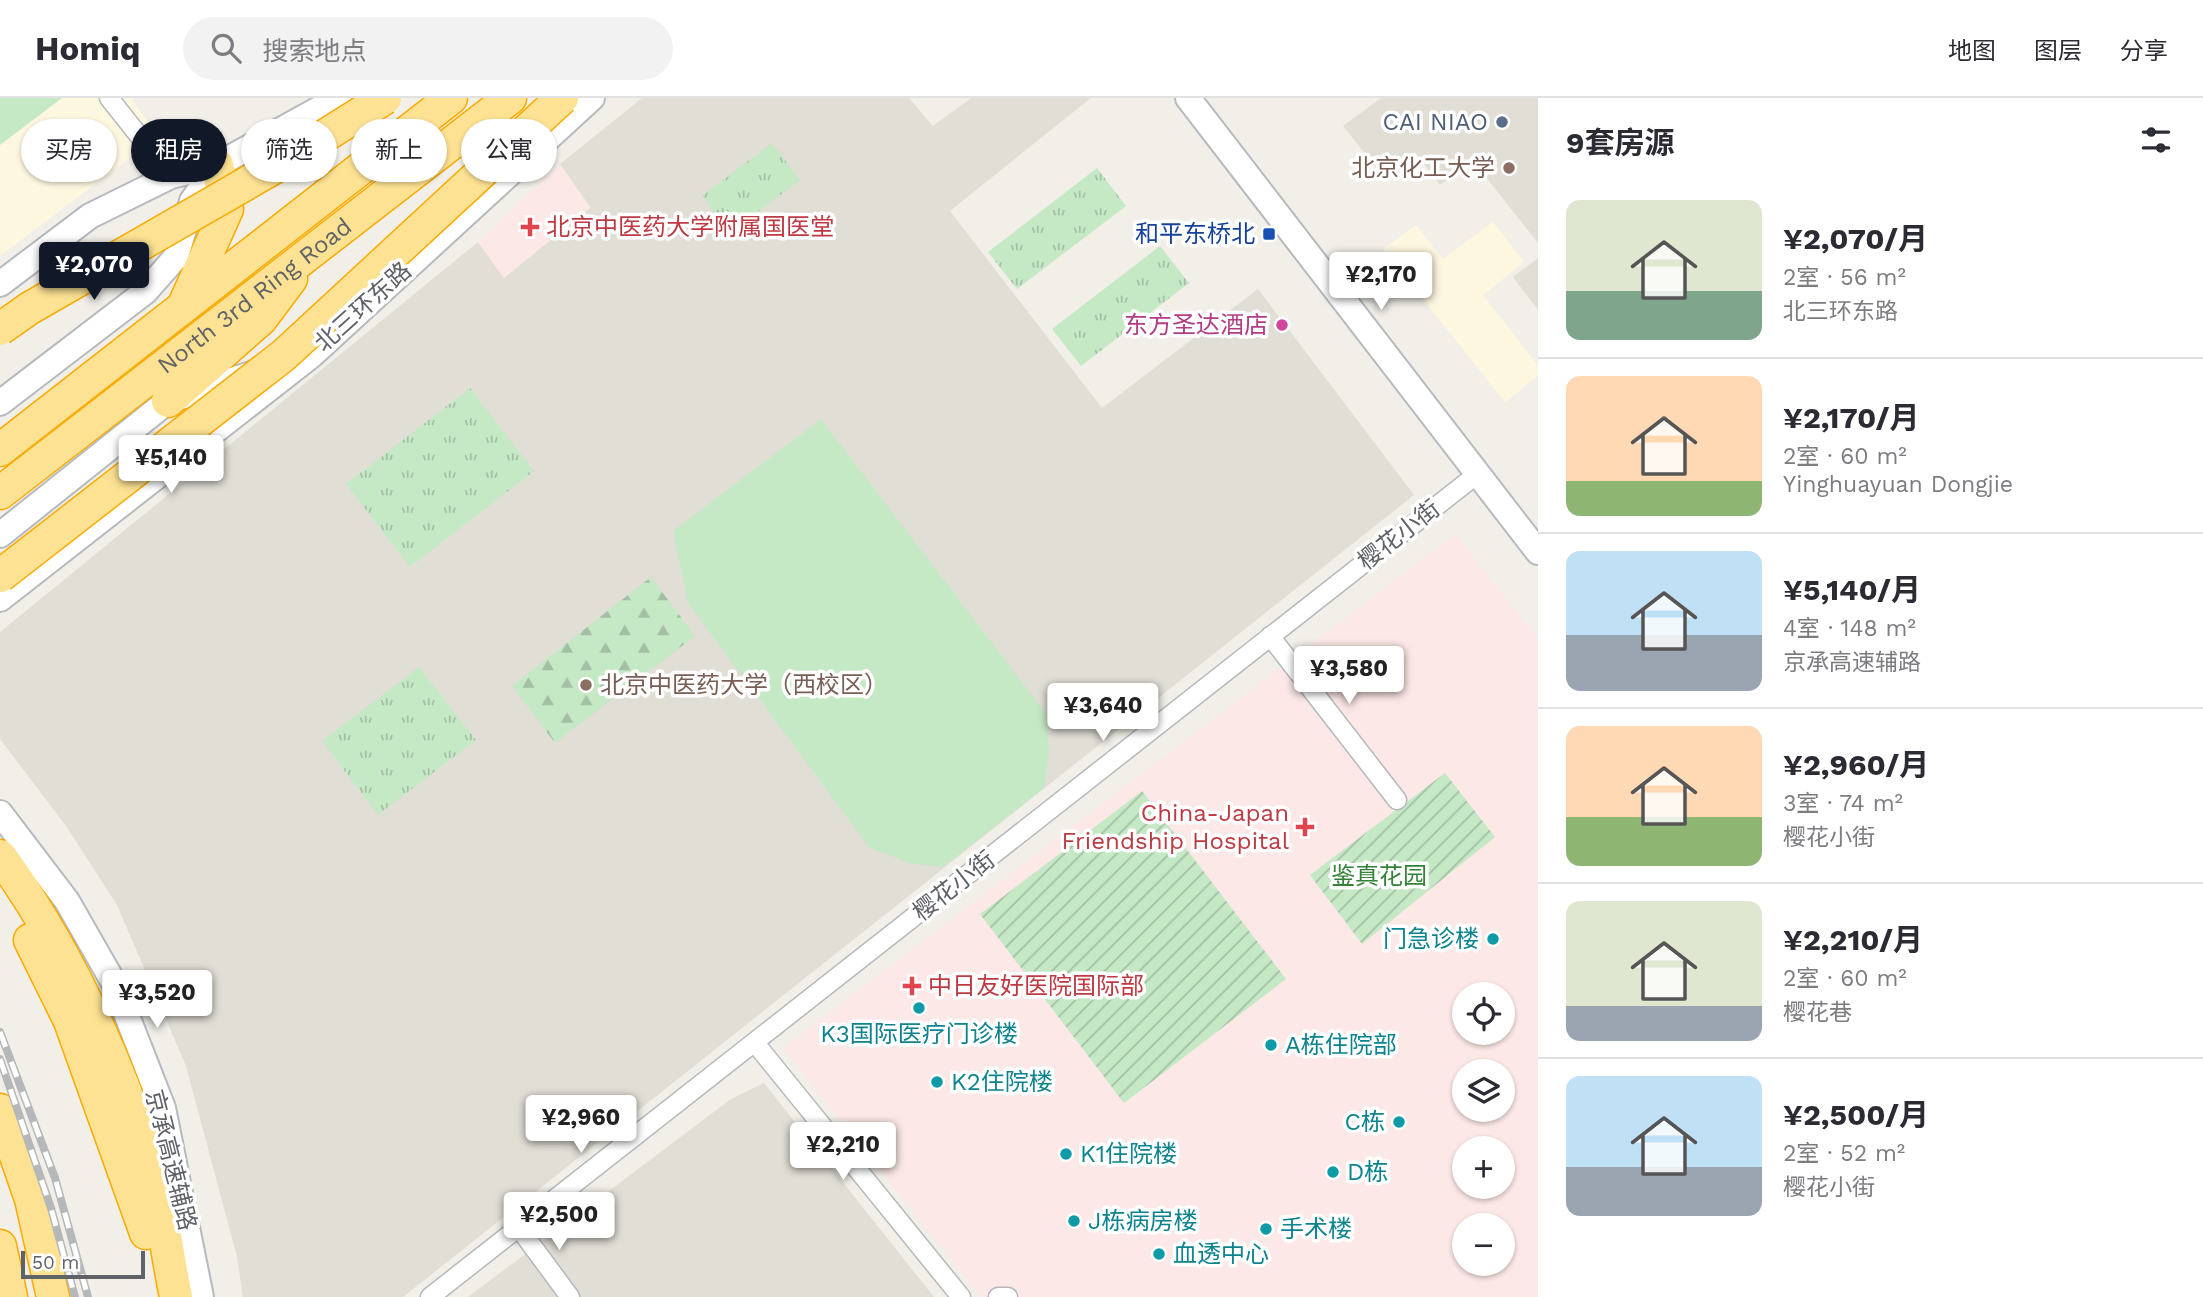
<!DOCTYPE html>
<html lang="zh">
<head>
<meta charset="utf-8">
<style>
  :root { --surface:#fff; --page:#f2f2f3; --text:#2b2b33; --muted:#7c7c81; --line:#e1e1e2; --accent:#111827 }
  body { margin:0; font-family:"Work Sans","Noto Sans SC",sans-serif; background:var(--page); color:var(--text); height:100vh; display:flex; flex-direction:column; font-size:26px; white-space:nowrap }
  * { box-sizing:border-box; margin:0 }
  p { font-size:23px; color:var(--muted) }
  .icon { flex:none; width:38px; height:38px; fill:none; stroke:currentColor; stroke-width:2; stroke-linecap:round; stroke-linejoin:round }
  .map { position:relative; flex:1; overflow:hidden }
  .panel { display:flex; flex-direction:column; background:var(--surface); width:665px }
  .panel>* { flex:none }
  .banner { position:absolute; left:21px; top:21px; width:665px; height:63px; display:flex; gap:14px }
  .fabs { position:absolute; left:1452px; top:884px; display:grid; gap:14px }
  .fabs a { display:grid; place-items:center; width:63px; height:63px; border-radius:50%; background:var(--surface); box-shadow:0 2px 5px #0004; font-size:35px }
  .scale { position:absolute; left:21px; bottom:18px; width:124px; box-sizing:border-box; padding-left:7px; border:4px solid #5f6368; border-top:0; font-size:19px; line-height:24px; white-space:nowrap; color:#5f6368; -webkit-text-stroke:5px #fff; paint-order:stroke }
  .price { position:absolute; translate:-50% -60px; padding:0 16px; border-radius:7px; background:#fff; color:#222; font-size:23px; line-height:46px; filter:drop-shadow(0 2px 4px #0008) }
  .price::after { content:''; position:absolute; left:50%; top:42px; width:21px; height:16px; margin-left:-10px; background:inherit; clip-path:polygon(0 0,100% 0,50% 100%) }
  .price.selected { background:var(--accent); color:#fff }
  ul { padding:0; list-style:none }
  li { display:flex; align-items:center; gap:21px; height:175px; padding:0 28px }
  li+li { border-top:2px solid var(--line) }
  li span { display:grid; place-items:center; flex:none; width:196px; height:140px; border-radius:14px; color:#555 }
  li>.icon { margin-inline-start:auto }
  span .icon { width:84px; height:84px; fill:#fffc; stroke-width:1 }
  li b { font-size:30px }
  h2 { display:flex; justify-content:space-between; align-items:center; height:84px; padding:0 28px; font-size:30px }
  .pill { padding:0 24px; border-radius:32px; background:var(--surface); box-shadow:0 2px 5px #0004; font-size:24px; line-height:63px }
  .pill.selected { background:var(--accent); color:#fff }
  header { display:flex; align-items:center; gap:42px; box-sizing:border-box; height:98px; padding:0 35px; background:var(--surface); border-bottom:2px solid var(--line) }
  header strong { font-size:33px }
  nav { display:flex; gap:38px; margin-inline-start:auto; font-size:24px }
  .search { width:490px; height:63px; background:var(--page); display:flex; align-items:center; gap:18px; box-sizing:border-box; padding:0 24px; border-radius:38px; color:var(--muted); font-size:26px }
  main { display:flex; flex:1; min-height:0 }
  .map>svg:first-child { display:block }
</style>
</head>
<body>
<header>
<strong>Homiq</strong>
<div class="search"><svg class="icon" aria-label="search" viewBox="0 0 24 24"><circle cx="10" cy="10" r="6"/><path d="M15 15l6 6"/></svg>搜索地点</div>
<nav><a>地图</a><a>图层</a><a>分享</a></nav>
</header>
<main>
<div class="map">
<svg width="1538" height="1199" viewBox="0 0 1538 1199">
  <defs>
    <pattern id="forest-firs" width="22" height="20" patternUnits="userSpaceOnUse" patternTransform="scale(1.75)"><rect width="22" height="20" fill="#c5e8c5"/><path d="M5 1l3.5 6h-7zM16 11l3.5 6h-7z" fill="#a3c0a4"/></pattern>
    <pattern id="park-tufts" width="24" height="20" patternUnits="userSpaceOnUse" patternTransform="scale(1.75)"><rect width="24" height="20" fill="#c5e8c5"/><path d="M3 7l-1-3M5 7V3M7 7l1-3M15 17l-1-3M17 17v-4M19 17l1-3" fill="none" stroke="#a3c0a4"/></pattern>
    <pattern id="garden-furrows" width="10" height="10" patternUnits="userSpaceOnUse" patternTransform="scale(1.75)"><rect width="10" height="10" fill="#c5e8c5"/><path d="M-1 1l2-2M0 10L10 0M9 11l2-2" fill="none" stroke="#a3c0a4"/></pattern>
  </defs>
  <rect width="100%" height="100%" fill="#f1efe8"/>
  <g fill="#fef7e0">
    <path d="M0,0H135L132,3L159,38L0,158Z"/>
    <path d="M1493,124L1524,164L1483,197L1538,268V278L1505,304L1383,151L1416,127L1443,161Z"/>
  </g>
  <g fill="#e1ded6">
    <path d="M642,0H909L933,28L971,0H1091L950,113L1102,310L1258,191L1414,397L403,1199H243L237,1159L186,968L117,807L66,728L0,641V534L478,144L504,180L590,109L560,66Z"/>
    <path d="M1381,0H1538V145L1473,63L1440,87L1415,54L1383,78L1343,28Z"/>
    <path d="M1538,160V212L1513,179Z"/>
    <path d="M764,985L934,1199H468L731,1001Z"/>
  </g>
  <g fill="#fce8e6" fill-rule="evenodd">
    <path d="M560,66L590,110L504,180L478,144Z"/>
    <path d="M1455,436L1538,541V1199H981L783,950ZM1465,896H1503V934H1465ZM1465,973H1503V1012H1465ZM1465,1050H1503V1088H1465ZM1465,1127H1503V1166H1465Z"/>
  </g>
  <g fill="#c5e8c5">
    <path d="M0,0H62L0,47Z"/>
    <path d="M821,321L1047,617L1049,655L1044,690L943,769L909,765L869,749L688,505L673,433Z"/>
  </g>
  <path fill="url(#forest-firs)" d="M651,479L695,538L555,645L512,588Z"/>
  <g fill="url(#park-tufts)">
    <path d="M772,45L800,82L730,135L702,98Z"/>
    <path d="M1097,70L1126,108L1017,191L988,154Z"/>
    <path d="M1160,148L1189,185L1081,268L1052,231Z"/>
    <path d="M470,290L534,373L410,469L346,386Z"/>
    <path d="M419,569L476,642L378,717L322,643Z"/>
  </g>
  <g fill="url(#garden-furrows)">
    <path d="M1445,675L1495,739L1362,846L1310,777Z"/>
    <path d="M1142,693L1286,881L1124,1005L980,816Z"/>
  </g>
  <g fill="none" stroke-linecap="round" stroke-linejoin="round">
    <g stroke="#b5b8bc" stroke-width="21">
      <g id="street">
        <path d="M109,0L171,78"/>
        <path d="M1270,538L1397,702"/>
        <path d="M755,945L961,1199"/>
        <path d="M519,1130L570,1199"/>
        <path d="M430,1199L1476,377"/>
        <path d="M998,1199H1008"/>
      </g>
    </g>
    <g stroke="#b6babf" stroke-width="28">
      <g id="secondary">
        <path d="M1188,0L1538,454"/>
        <path d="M0,186L90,118L171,78L217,67"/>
        <path d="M0,305L145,194L176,159L192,103L217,67L339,0"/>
        <path d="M0,437L168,303L254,275"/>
        <path d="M0,501L312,257L592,0"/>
        <path d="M0,715L67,803L115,887L163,1010L201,1199"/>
      </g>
    </g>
    <g stroke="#f9ab00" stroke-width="35">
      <g id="highway">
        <path d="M185,205L227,111L217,67"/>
        <path d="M168,303L261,221L291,181"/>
        <path d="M0,352L451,0"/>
        <path id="s1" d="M0,395L510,0"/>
        <path d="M0,758C62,843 114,952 146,1053C161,1099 166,1151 176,1199"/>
        <path d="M30,842L70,923L146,1135"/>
        <path d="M0,1012L31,1101L53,1199"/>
        <path d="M0,1148L11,1199"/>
      </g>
    </g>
    <use href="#street" stroke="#fff" stroke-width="18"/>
    <use href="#secondary" stroke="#fff" stroke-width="24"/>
    <use href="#highway" stroke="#fde293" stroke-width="32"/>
    <g stroke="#b6b7b8" stroke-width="8">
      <g id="rail">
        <path d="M0,934L55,1080L88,1199"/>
        <path d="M0,961L51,1110L75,1199"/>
      </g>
    </g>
    <use href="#rail" stroke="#fff" stroke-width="5" stroke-dasharray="16" stroke-linecap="butt"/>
    <g stroke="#f9ab00" stroke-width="35" stroke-linecap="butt">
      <g id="highway-bridge">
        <path d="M0,231L30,210L275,69L385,0"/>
        <path d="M0,478L284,257L562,0"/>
      </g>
    </g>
    <use href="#highway-bridge" stroke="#fde293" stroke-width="32"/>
  </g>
  <circle fill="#5c6f8a" stroke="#fff" stroke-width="2.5" cx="1502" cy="24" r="7"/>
  <g fill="#8d6e63" stroke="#fff" stroke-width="2.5">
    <circle cx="1509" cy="70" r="7"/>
    <circle cx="586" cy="587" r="7"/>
  </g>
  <g fill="#e0444e" stroke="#fff" stroke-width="2.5">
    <path d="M526.5 118.5h7v7h7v7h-7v7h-7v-7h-7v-7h7z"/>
    <path d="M1301.5 718.5h7v7h7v7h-7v7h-7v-7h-7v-7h7z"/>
    <path d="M908.5 877.5h7v7h7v7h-7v7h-7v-7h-7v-7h7z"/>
  </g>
  <rect fill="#1a4fb4" stroke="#fff" stroke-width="2.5" x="1262" y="129" width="14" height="14" rx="3.5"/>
  <circle fill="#d1479c" stroke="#fff" stroke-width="2.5" cx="1282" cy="227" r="7"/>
  <g fill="#0f9aa8" stroke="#fff" stroke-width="2.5">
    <circle cx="1493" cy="841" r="7"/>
    <circle cx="919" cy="910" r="7"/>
    <circle cx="1271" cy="947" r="7"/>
    <circle cx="937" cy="984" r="7"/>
    <circle cx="1399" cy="1024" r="7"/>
    <circle cx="1066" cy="1056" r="7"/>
    <circle cx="1333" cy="1074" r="7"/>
    <circle cx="1074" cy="1123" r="7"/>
    <circle cx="1266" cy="1131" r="7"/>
    <circle cx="1159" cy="1156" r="7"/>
  </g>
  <g text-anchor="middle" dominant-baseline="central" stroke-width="7" stroke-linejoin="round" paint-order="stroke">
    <g font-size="24" fill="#4e5e75" stroke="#fff" text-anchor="end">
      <text x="1488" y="24">CAI NIAO</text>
    </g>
    <g font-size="24" fill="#785e54" stroke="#fff" text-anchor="end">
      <text x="1495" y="70">北京化工大学</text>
      <text x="600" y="587" text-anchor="start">北京中医药大学（西校区）</text>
    </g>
    <g font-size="24" fill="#be3a42" stroke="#fff" text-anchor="start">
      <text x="546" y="129">北京中医药大学附属国医堂</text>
      <text x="1289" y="715" text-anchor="end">China-Japan<tspan x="1289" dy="28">Friendship Hospital</tspan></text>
      <text x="928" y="888">中日友好医院国际部</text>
    </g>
    <g font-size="24" fill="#164399" stroke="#fff" text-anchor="end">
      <text x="1255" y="136">和平东桥北</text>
    </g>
    <g font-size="24" fill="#5f6368" stroke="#fff">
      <text stroke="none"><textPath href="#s1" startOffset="322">North 3rd Ring Road</textPath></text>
      <text transform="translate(363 209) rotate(-42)">北三环东路</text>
      <text transform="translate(1399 437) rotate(-38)">樱花小街</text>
      <text transform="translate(954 788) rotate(-38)">樱花小街</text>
      <text transform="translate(171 1062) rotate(76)">京承高速辅路</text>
    </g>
    <g font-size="24" fill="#b23c85" stroke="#fff" text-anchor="end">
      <text x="1268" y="227">东方圣达酒店</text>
    </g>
    <g font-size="24" fill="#348238" stroke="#fff">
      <text x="1379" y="778">鉴真花园</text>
    </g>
    <g font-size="24" fill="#0d838f" stroke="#fff" text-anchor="start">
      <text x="1479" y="841" text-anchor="end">门急诊楼</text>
      <text x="919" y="936" text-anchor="middle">K3国际医疗门诊楼</text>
      <text x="1285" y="947">A栋住院部</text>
      <text x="951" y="984">K2住院楼</text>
      <text x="1385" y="1024" text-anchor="end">C栋</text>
      <text x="1080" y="1056">K1住院楼</text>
      <text x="1347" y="1074">D栋</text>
      <text x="1088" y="1123">J栋病房楼</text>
      <text x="1280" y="1131">手术楼</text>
      <text x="1173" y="1156">血透中心</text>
    </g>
  </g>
</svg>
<div class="fabs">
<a><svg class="icon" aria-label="locate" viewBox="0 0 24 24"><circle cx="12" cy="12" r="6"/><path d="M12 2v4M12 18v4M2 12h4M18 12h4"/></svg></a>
<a><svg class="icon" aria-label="layers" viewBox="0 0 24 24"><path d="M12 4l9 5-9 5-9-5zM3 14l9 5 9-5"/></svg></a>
<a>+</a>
<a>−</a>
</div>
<div class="scale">50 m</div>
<b class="price selected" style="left:94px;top:204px">¥2,070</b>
<b class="price" style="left:1381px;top:214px">¥2,170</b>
<b class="price" style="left:171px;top:397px">¥5,140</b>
<b class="price" style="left:1349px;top:608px">¥3,580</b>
<b class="price" style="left:1103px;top:645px">¥3,640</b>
<b class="price" style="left:157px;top:932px">¥3,520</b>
<b class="price" style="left:581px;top:1057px">¥2,960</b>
<b class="price" style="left:843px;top:1084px">¥2,210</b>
<b class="price" style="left:559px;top:1154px">¥2,500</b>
<div class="banner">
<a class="pill">买房</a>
<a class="pill selected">租房</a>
<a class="pill">筛选</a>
<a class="pill">新上</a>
<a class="pill">公寓</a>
</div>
</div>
<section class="panel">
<h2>9套房源<svg class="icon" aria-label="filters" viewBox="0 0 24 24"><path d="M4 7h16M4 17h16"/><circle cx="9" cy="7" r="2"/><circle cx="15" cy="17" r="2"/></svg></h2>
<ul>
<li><span style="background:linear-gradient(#dfe7d0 65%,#7fa58c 0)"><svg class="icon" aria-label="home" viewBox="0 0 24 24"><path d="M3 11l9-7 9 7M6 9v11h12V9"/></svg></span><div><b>¥2,070/月</b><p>2室 · 56 m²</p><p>北三环东路</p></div></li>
<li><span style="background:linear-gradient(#ffd9b3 75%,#8fb573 0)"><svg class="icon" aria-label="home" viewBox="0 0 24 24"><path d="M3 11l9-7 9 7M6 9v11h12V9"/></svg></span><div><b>¥2,170/月</b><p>2室 · 60 m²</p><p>Yinghuayuan Dongjie</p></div></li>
<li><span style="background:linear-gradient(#bfe0f5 60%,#9aa5b1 0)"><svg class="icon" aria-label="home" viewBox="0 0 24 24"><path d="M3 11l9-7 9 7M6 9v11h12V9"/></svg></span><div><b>¥5,140/月</b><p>4室 · 148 m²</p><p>京承高速辅路</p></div></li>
<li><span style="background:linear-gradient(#ffd9b3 65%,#8fb573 0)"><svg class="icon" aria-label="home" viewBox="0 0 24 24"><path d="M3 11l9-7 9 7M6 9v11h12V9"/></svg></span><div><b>¥2,960/月</b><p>3室 · 74 m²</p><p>樱花小街</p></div></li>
<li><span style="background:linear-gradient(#dfe7d0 75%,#9aa5b1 0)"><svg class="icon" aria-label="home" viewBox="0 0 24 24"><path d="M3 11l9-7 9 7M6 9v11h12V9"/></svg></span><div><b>¥2,210/月</b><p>2室 · 60 m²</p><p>樱花巷</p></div></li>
<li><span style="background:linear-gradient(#bfe0f5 65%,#9aa5b1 0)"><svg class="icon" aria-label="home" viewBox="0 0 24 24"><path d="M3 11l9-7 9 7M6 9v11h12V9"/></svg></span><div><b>¥2,500/月</b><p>2室 · 52 m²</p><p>樱花小街</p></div></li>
</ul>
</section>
</main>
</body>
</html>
